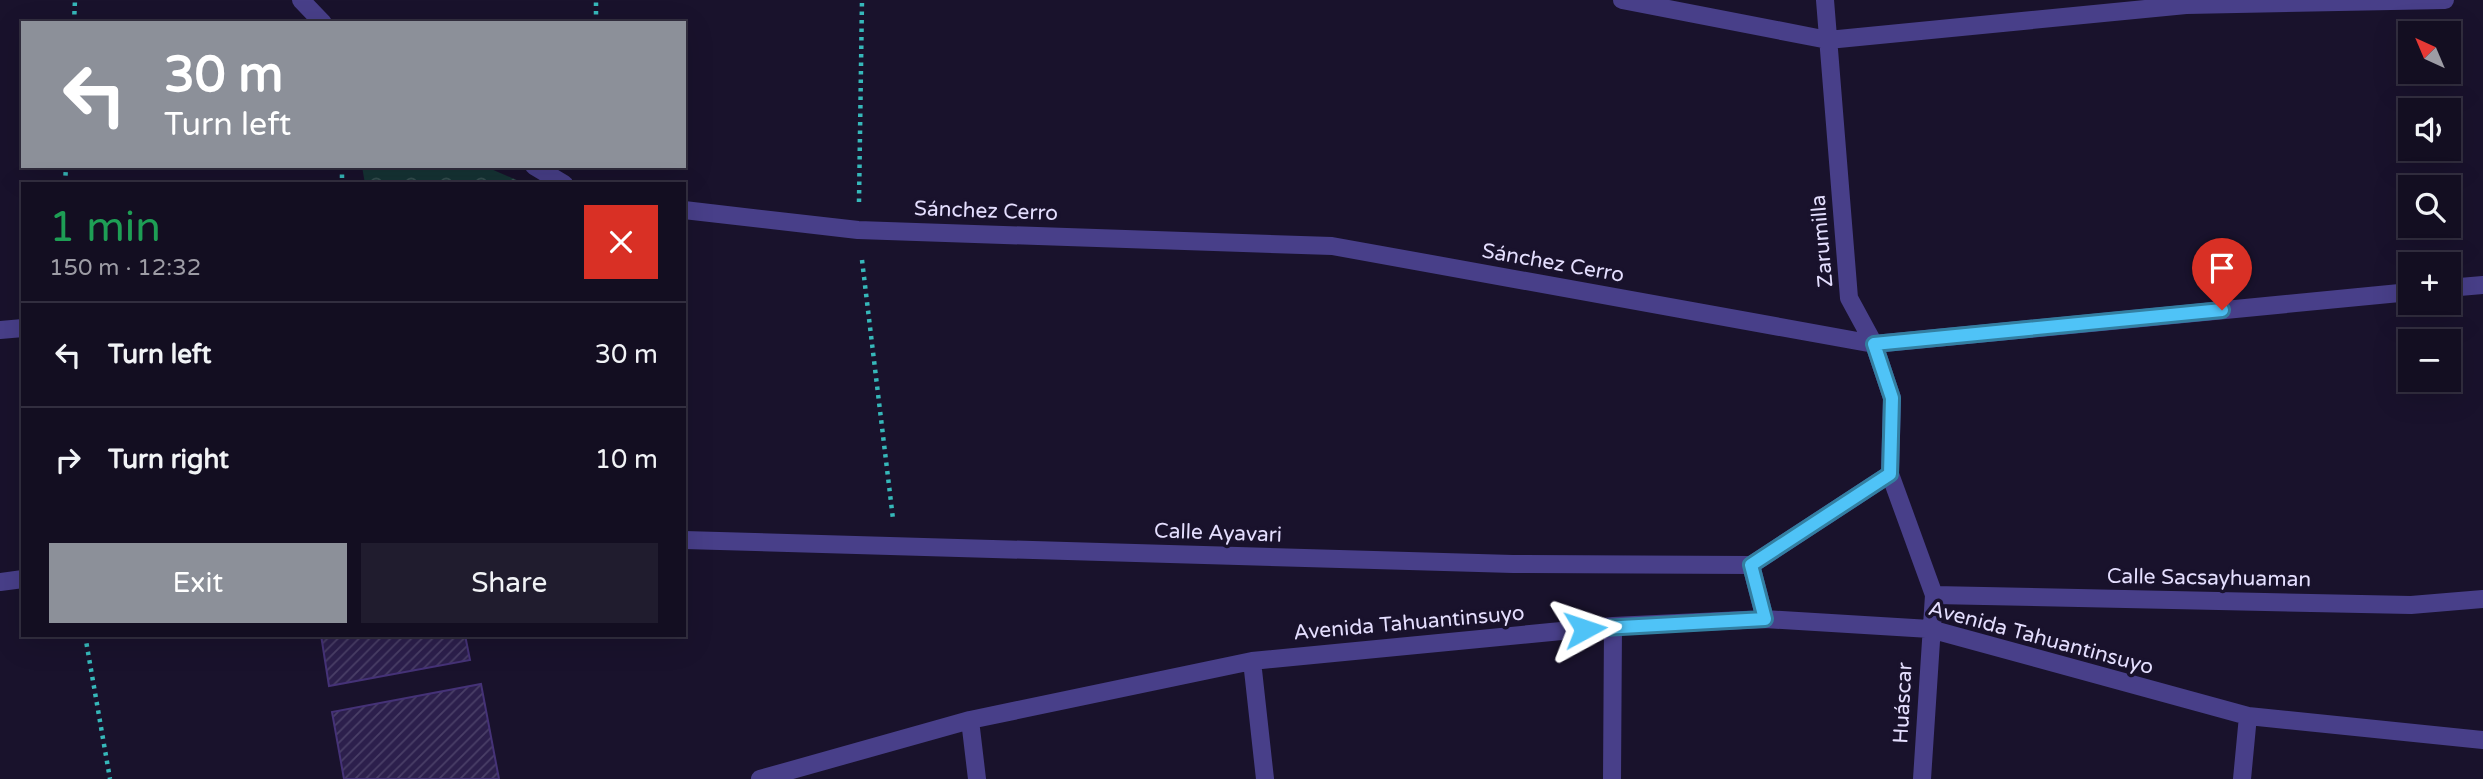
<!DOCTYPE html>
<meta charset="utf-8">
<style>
:root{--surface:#130e21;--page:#201c2e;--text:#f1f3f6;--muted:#9d9ca5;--line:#322e3f;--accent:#8c9099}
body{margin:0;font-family:"Varela Round",sans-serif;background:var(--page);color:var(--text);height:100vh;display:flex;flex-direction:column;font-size:26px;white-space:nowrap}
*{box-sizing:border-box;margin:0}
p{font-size:23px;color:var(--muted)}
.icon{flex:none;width:38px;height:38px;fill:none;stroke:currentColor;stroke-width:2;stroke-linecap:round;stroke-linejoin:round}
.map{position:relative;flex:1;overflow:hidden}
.details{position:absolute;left:21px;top:182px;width:665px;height:455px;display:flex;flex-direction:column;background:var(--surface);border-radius:0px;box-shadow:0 7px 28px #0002,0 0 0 2px var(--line)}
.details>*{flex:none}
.hud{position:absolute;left:21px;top:21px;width:665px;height:147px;border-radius:0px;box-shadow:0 7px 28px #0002,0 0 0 2px var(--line);background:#8c9099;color:#fff;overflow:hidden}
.needle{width:46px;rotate:316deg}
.tools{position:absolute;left:2398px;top:21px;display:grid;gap:14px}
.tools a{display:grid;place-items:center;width:63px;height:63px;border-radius:0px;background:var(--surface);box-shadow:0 7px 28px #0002,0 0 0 2px var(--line);font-size:35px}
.pin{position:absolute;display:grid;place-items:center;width:60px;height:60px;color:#fff;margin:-72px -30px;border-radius:50% 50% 50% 0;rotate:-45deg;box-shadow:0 0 7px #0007}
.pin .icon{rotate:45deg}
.me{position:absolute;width:77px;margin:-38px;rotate:85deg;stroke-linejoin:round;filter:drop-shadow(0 0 5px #0008)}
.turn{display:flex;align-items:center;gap:24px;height:147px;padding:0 28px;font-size:32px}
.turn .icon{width:91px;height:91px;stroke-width:2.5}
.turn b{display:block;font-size:49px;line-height:60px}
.round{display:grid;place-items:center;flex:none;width:74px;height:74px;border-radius:0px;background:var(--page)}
.summary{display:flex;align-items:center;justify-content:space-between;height:119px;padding:0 28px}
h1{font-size:42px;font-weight:600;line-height:52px;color:#1e9e55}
.button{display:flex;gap:14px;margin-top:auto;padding:14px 28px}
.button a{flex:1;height:80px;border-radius:0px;background:var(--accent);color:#fff;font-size:28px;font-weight:600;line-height:80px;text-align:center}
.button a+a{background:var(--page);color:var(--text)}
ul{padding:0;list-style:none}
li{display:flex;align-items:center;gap:21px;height:105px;padding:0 28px;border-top:2px solid var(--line)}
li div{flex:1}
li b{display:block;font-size:26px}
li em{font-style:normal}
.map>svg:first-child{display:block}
</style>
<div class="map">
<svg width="2483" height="779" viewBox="0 0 2483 779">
<defs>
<pattern id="park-crowns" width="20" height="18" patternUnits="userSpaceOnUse" patternTransform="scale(1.75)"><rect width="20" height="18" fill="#163435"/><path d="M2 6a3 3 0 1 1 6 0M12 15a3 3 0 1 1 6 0" fill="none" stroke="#385153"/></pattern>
<pattern id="building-hatch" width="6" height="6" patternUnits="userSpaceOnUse" patternTransform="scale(1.75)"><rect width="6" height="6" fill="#2c1f4c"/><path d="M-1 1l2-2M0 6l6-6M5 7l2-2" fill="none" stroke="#4a3f67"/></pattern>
</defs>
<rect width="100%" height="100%" fill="#19122c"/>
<path fill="url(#park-crowns)" d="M 362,166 L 484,166 L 526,184 L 365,184 Z"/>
<path fill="url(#building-hatch)" stroke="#453277" stroke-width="2" d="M 321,635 L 465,635 L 470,660 L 329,686 Z
M 481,684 L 499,779 L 344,779 L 332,712 Z"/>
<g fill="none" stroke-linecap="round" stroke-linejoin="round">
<path stroke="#36b8ba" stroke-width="4.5" stroke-dasharray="3.5 5" stroke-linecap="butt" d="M 74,23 L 75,0
M 596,23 L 596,0
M 342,166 L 342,184
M 65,184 L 66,166
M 859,202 L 862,0
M 862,260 L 893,519
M 85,635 L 110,779"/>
<path stroke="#483f89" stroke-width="18" d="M 301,0 L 323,23
M 1622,0 L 1828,40 L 2186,5 L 2445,0
M 1825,0 L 1849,298 L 1874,344 L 1892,398 L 1890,474 L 1934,595 L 1922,779
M 534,166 L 564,184
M 684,210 L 858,230 L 1332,246 L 1874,344 L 2410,292
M 2448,288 L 2483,285
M 0,330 L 23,328
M 684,540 L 1513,564 L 1751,565
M 1751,565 L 1890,474
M 1751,565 L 1765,619
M 0,582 L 23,579
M 1934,595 L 2411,605 L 2483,599
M 1252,661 L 1265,779
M 970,720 L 977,779
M 760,779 L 970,720 L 1252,661 L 1613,626 L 1765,619 L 1930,629 L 2248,716 L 2483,740
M 1612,779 L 1613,626
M 2242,779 L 2248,716"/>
</g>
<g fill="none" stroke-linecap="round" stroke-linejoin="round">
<defs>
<path id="route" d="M 1585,629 L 1765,619 L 1751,565 L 1890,474 L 1892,398 L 1874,344 L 2222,310"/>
</defs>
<use href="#route" stroke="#337fa1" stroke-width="18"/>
<use href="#route" stroke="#4fc3f7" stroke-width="12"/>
</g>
<g text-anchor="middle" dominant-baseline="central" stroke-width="7" stroke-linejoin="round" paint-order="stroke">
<g font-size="21" fill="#e4defe" stroke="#19122c">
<text transform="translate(986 211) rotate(2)">Sánchez Cerro</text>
<text transform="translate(1822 241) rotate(-95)">Zarumilla</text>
<text transform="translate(1553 263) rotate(10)">Sánchez Cerro</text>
<text transform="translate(1218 533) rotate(2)">Calle Ayavari</text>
<text transform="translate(2209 578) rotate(1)">Calle Sacsayhuaman</text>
<text transform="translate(1409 623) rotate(-5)">Avenida Tahuantinsuyo</text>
<text transform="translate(2041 638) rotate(15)">Avenida Tahuantinsuyo</text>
<text transform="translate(1903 703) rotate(-87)">Huáscar</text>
</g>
</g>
</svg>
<div class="tools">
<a><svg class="needle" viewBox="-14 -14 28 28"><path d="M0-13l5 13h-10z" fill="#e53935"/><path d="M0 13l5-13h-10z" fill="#9d9ca5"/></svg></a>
<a><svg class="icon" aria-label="sound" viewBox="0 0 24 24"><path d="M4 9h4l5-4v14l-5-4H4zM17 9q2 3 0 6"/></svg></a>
<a><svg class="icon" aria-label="search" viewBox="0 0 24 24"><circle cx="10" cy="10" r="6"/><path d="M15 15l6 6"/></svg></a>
<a>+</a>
<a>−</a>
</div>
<div class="pin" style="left:2222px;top:310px;background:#d93025"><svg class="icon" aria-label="arrive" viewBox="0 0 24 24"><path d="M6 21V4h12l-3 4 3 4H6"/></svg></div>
<svg class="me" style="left:1585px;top:629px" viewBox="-20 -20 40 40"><path d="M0-17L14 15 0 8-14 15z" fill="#4fc3f7" stroke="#fff" stroke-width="4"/></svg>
<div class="hud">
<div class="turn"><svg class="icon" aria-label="left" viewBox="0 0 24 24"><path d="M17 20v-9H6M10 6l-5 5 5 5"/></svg><div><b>30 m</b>Turn left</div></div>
</div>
<section class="details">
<div class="summary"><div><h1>1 min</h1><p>150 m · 12:32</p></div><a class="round" style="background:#d93025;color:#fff"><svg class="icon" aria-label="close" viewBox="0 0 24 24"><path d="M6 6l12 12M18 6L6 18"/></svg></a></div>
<ul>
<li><svg class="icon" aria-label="left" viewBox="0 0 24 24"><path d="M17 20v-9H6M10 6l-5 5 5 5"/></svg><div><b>Turn left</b></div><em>30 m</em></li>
<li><svg class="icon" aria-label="right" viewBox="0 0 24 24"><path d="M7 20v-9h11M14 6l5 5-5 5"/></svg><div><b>Turn right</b></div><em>10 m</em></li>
</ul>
<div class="button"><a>Exit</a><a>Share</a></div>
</section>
</div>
